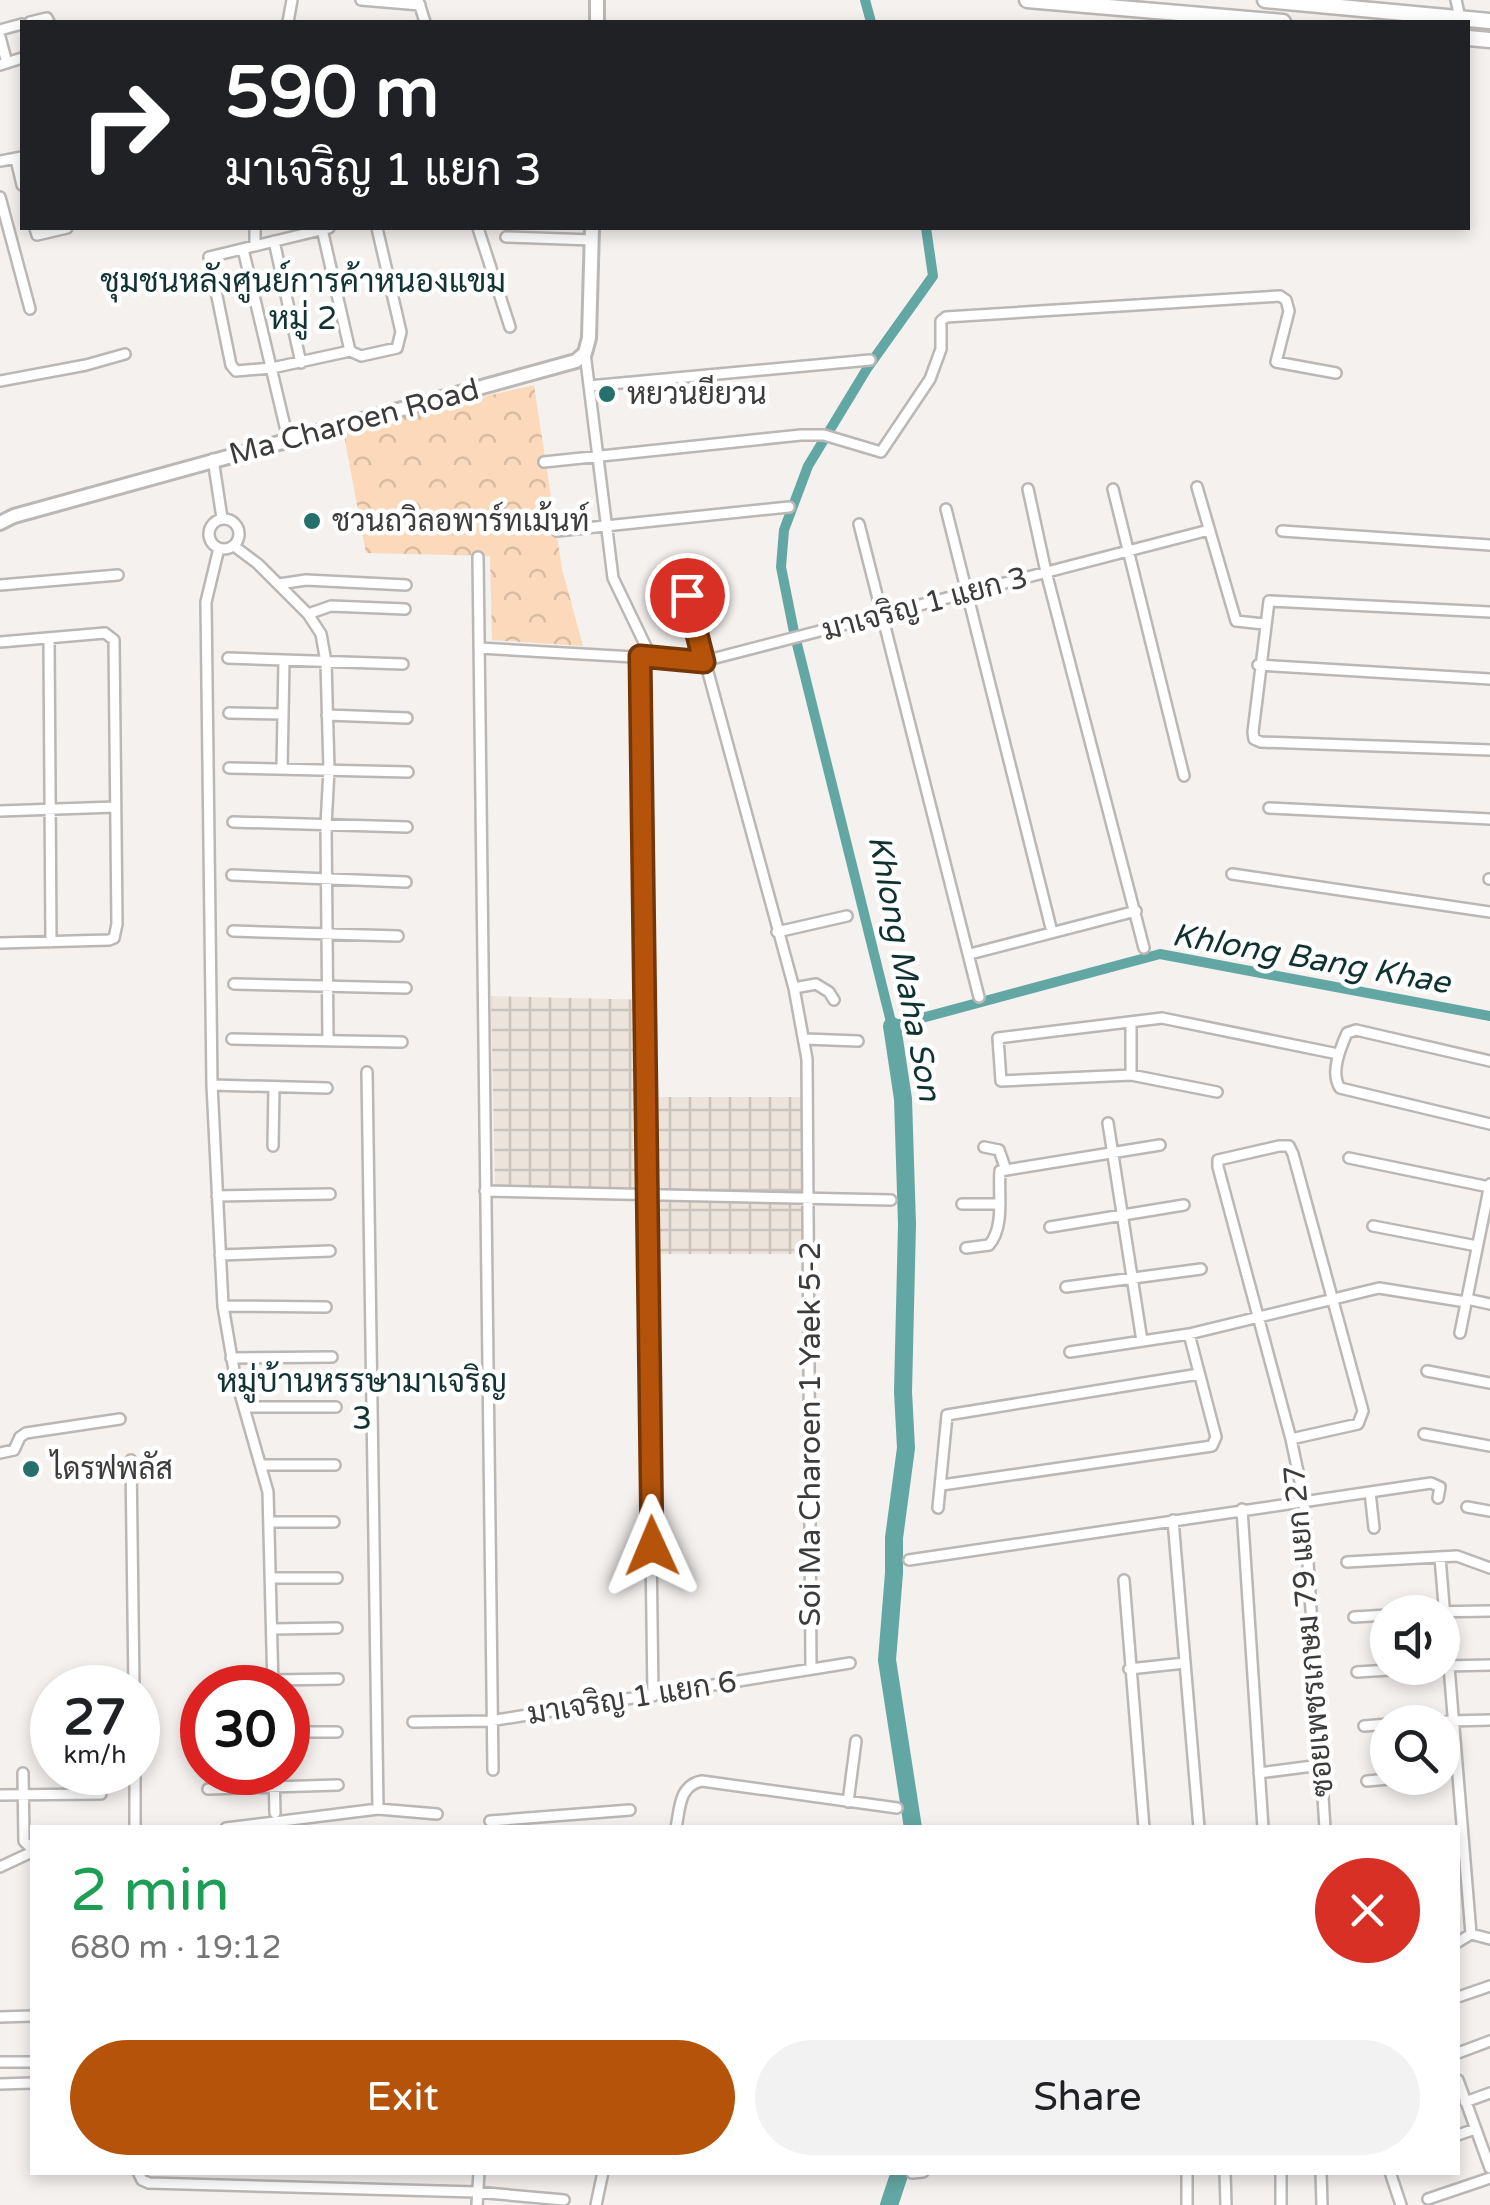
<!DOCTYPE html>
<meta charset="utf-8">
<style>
:root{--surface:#fff;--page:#f2f2f2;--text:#202124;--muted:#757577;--accent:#b45309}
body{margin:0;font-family:"Varela Round",Sarabun,sans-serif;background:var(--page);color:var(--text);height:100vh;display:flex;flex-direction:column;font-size:38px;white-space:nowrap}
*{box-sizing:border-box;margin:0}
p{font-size:32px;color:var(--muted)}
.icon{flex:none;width:55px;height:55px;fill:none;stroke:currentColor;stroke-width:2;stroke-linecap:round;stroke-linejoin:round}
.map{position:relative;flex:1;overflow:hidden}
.details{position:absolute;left:30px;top:1825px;width:1430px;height:350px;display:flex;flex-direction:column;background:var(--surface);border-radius:0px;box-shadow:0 5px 15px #0003}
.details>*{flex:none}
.guide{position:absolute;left:20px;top:20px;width:1450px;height:210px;border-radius:0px;box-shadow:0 5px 15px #0003;background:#202124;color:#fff;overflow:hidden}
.tools{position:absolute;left:1370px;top:1595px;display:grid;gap:20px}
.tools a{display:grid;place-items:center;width:90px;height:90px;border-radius:50%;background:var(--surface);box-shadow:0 5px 15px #0003;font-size:50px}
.speed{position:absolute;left:30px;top:1665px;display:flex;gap:20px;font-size:50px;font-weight:700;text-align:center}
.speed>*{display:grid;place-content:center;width:130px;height:130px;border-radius:50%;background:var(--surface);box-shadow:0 5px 15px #0003;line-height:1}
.speed small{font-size:25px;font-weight:400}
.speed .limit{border:15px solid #d22;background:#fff;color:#111}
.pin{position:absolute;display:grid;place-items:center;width:85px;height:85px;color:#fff;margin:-42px;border:5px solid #fff;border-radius:50%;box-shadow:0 2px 10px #0007}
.me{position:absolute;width:110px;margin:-55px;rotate:359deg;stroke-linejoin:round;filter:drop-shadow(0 0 8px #0008)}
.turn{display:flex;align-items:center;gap:35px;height:210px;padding:0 40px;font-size:45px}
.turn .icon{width:130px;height:130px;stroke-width:2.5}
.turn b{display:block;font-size:70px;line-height:85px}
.round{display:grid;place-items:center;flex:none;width:105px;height:105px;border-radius:52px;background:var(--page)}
.overview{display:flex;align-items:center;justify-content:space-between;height:170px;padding:0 40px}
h1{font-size:60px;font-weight:600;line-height:75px;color:#1e9e55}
.cta{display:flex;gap:20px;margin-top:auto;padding:20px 40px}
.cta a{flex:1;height:115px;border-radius:60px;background:var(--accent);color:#fff;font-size:40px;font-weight:600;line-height:115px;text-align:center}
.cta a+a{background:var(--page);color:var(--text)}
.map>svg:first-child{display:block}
</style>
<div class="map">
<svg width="1490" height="2205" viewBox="0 0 1490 2205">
<defs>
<pattern id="industrial-grid" width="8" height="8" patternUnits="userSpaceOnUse" patternTransform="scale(2.5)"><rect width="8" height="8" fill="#ece3db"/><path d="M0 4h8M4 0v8" fill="none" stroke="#cbc4bd"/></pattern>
<pattern id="forest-crowns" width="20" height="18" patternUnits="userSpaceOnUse" patternTransform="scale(2.5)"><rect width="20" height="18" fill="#fbd9ba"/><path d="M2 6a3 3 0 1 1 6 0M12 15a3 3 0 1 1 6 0" fill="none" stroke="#d8bba1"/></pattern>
</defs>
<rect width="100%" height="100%" fill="#f4f1ef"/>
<path fill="url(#industrial-grid)" d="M 491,996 L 654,1000 L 654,1097 L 809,1097 L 808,1254 L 659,1254 L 656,1193 L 495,1189 Z"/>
<path fill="url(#forest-crowns)" d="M 534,385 L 562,569 L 583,646 L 492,640 L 490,556 L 366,553 L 344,435 L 430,409 Z"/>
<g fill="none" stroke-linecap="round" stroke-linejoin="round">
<path stroke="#63a7a4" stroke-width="10" d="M 865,0 L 871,22
M 926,228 L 933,276 L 868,367 L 808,466 L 784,530 L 781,567 L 794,632 L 892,1026 L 1160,954 L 1490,1016"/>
<path stroke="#63a7a4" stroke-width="18" d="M 892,1026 L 903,1099 L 907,1224 L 903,1392 L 906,1448 L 894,1538 L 894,1573 L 887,1660 L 913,1828
M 889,2205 L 900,2172"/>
<defs>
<path id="street" d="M 361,0 L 420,5
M 1456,0 L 1460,18
M 419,3 L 425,22
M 30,22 L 47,18 L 49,22
M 288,22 L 292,0
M 0,30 L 22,24
M 0,37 L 7,63
M 0,65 L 22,58
M 16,159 L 22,185
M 0,161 L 22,157
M 0,197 L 30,309
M 35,228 L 37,235 L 67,228
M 255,228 L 255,246
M 329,228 L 209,257 L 231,365 L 236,371 L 272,368 L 350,351 L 361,356 L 397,348 L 401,332 L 377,228
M 478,228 L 510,327
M 322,229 L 350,351
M 506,237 L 592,240
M 274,241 L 301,363
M 243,249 L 288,439
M 585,353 L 613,578 L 651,657
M 0,381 L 86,365 L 125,354
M 589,386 L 870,360
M 213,459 L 222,518
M 544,462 L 801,435 L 824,435 L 881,452 L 930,379 L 941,349 L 941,321 L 946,317 L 1280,296 L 1286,300 L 1289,311 L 1276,362 L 1336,373
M 1197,487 L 1236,621 L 1264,624
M 1028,489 L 1046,572 L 1144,948
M 1113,489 L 1184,776
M 946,509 L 1052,932
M209 534a15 15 0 1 1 30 0a15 15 0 1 1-30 0Z
M 859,524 L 979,997
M 557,531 L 789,507
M 1282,531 L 1490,545
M 234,546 L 258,564 L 308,614 L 321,634 L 326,662 L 329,770 L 326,825 L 328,1040
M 219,548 L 206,602 L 212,1085 L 223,1306 L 235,1376 L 268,1492 L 273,1688
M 478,557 L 493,1770
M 279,584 L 306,580 L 406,585
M 0,585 L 118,575
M 687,595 L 794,988 L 807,1059 L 811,1669
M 1490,612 L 1269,601 L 1253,732 L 1254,739 L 1261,742 L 1490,750
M 308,614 L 331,606 L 405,609
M 49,639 L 51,942
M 0,642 L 105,633 L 114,640 L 117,924 L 114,938 L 109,940 L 0,943
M 479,648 L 704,661 L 1209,530
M 639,656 L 653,1696
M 228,658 L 403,664
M 1258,665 L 1490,679
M 229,713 L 283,714
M 327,715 L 407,718
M 229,768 L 408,772
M 282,769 L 284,661
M 1269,808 L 1490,819
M 0,811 L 115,807
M 233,822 L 407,827
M 1232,874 L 1490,912
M 232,875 L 406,882
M 1489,879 L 1490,879
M 233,931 L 398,936
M 777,932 L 847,916
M 970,954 L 1136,911
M 234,984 L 406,988
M 794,988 L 816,984 L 829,992 L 834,1000
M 232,1039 L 402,1042
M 805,1039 L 858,1041
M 1490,1061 L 1356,1030 L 1347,1033 C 1340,1049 1330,1073 1340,1088 L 1490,1124
M 367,1072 L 378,1809
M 1131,1075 L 1131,1022
M 212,1085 L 327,1088
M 1217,1092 L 1131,1075 L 1001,1081 L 998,1038 L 1162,1018 L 1338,1054
M 1108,1123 L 1142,1341
M 273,1146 L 274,1087
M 984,1147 L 999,1150 L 1006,1170
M 1349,1158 L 1489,1187
M 485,1191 L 891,1200
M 217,1196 L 330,1194
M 962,1204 L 1000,1204
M 1373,1226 L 1477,1246
M 1050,1227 L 1184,1205
M 966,1248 L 989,1245 C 1005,1227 998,1194 1000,1171 L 1160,1145
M 220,1255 L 330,1251
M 1066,1287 L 1201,1269
M 1467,1299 L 1490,1304
M 223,1306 L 326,1307
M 1460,1333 L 1490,1184
M 1070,1352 L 1189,1334 L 1379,1288 L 1466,1302
M 231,1358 L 332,1357
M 1427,1371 L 1490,1383
M 245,1407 L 336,1407
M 1424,1434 L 1490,1446
M 1291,1439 L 1358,1424 L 1363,1411 L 1293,1154 L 1289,1146 L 1279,1146 L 1218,1160 L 1218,1167 L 1291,1439 L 1304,1500 L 1325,1828
M 0,1453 L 14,1450 L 20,1437 L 26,1433 L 120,1419
M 131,1460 L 134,1688
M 262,1465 L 335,1465
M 942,1485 L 1212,1446 L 1216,1437 L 1189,1334
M 1370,1492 L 1374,1528
M 1467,1507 L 1490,1511
M 938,1508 L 947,1415 L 1199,1374
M 1242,1509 L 1263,1828
M 1173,1520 L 1199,1828
M 269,1522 L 334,1522
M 1440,1557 L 1471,1934
M 909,1560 L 1431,1483 L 1440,1487 L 1438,1498
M 1347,1562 L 1457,1556 L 1490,1568
M 271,1578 L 337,1578
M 1124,1580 L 1144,1828
M 1426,1612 L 1490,1611
M 1354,1617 L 1388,1615
M 272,1629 L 337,1628
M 1445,1666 L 1490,1665
M 1129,1669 L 1185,1663
M 1357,1672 L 1423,1668
M 273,1680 L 338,1679
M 413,1722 L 490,1721 L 850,1663
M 1411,1722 L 1490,1720
M 1364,1726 L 1388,1724
M 288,1732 L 337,1732
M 135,1772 L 135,1828
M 274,1772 L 275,1813
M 23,1773 L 24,1841 L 32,1849
M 1259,1773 L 1321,1765
M 1367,1781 L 1400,1778
M 208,1789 L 338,1785
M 0,1795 L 101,1794
M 848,1802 L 856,1741
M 490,1821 L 630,1810
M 226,1828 L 378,1809 L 437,1814
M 676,1828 C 680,1808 679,1785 702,1781 L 897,1808
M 0,1867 L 32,1852
M 1458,1942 L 1471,1934 L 1490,1939
M 1458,1997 L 1490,1986
M 0,2017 L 32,2016
M 1458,2053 L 1490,2041
M 0,2062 L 32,2062
M 1458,2080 L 1490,2168
M 0,2084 L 32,2083
M 1465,2102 L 1490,2093
M 1458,2135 L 1475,2129
M 138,2172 L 142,2180 L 149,2183 L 476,2192 L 564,2200
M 1187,2172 L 1187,2205
M 1225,2172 L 1226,2205
M 1281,2172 L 1281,2205
M 1321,2172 L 1322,2205
M 1390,2172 L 1401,2205
M 912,2173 L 923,2172
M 1428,2199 L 1490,2178
M 477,2205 L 479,2172
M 596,2205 L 603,2172"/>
<path id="secondary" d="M 597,22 L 597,0
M 0,523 L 14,516 L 576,361 L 585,353 L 589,338 L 592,228"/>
<path id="primary" d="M 1027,0 L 1283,22
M 1265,0 L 1490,21
M 1468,38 L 1490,40"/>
</defs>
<use href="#street" stroke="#bab7b5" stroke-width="14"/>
<use href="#secondary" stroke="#bab7b5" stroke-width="18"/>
<use href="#primary" stroke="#bab7b5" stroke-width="19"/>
<use href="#street" stroke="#fff" stroke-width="9"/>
<use href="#secondary" stroke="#fff" stroke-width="12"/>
<use href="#primary" stroke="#fff" stroke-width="14"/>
</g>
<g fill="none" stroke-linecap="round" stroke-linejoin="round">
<defs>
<path id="route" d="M 652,1546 L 640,656 L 704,662 L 687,595"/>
</defs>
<use href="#route" stroke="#753606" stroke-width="25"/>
<use href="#route" stroke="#b45309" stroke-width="18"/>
</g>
<g fill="#25706d" stroke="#fff" stroke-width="4">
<circle cx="607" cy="394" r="10"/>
<circle cx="312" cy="521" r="10"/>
<circle cx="31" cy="1469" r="10"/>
</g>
<g text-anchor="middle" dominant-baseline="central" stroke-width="9" stroke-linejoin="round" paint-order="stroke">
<g font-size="30" fill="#3d3c3b" stroke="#fff" text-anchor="start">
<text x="627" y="394">หยวนยียวน</text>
<text x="332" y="521">ชวนถวิลอพาร์ทเม้นท์</text>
<text x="51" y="1469">ไดรฟพลัส</text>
</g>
<g font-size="30" fill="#3d3c3b" stroke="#fff">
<text transform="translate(354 422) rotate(-15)">Ma Charoen Road</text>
<text transform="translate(925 604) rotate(-15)">มาเจริญ 1 แยก 3</text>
<text transform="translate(810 1434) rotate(-90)">Soi Ma Charoen 1 Yaek 5-2</text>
<text transform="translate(1309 1631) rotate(-95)">ซอยเพชรเกษม 79 แยก 27</text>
<text transform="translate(632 1698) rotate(-9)">มาเจริญ 1 แยก 6</text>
</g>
<g font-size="32" fill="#113433" stroke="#fff">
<text x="303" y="282">ชุมชนหลังศูนย์การค้าหนองแขม<tspan x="303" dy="37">หมู่ 2</tspan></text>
<text x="362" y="1382">หมู่บ้านหรรษามาเจริญ<tspan x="362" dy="37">3</tspan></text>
</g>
<g font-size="32" font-style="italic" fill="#0f3231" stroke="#fff">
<text transform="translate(1311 959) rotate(10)">Khlong Bang Khae</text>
<text transform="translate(904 968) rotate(79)">Khlong Maha Son</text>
</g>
</g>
</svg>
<div class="tools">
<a><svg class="icon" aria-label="sound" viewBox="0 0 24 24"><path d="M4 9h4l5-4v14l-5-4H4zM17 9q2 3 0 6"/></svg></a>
<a><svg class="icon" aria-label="search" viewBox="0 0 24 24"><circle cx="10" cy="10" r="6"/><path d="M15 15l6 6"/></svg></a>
</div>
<div class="speed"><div>27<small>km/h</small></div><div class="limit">30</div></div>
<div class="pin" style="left:687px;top:595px;background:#d93025"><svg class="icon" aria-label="arrive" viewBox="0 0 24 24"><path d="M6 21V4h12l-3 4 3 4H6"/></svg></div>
<svg class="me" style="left:652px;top:1546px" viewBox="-20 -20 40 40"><path d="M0-17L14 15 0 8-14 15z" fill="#b45309" stroke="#fff" stroke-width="4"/></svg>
<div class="guide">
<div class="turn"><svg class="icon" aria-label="right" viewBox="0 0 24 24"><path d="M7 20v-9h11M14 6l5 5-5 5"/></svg><div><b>590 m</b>มาเจริญ 1 แยก 3</div></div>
</div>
<section class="details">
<div class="overview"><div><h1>2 min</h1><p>680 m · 19:12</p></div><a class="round" style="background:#d93025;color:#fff"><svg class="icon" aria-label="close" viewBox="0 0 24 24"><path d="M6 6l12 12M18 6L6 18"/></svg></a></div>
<div class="cta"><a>Exit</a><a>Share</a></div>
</section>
</div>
